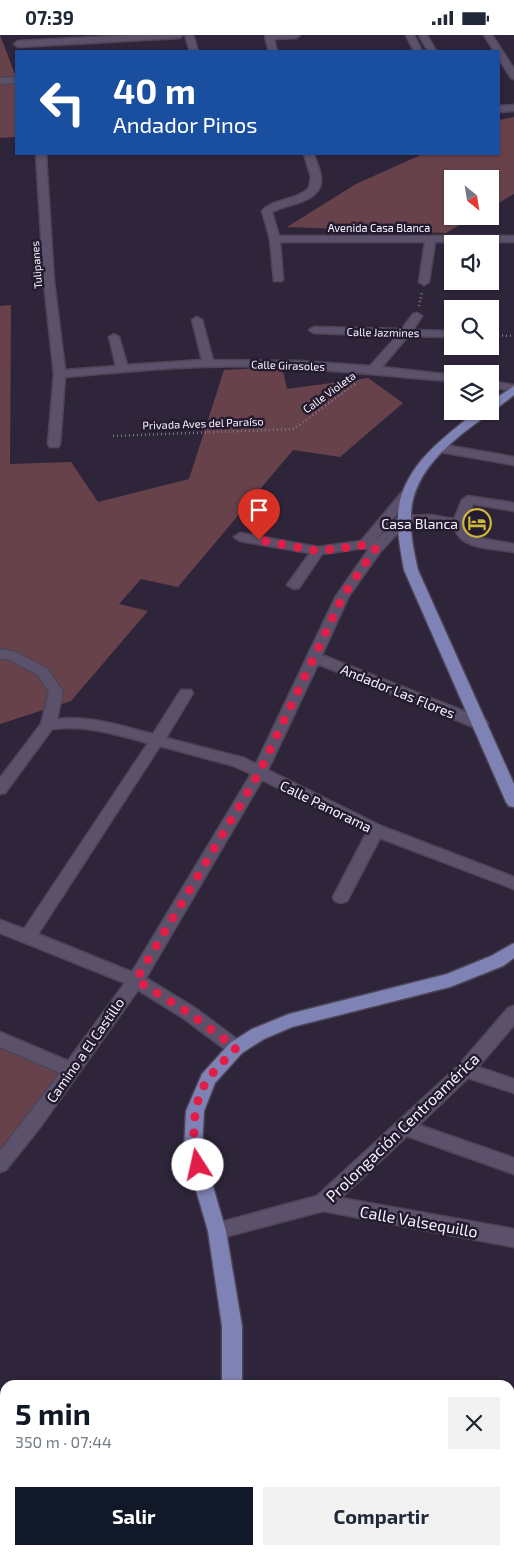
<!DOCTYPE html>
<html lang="es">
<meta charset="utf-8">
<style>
:root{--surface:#fff;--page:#f2f2f3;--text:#1f2937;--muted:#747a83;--accent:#111827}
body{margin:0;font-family:"Exo 2",sans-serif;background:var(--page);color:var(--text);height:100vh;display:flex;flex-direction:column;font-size:19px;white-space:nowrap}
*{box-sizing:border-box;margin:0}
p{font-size:16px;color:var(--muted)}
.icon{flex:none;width:28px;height:28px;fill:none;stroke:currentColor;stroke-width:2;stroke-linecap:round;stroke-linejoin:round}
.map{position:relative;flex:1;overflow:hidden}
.sheet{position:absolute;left:0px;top:1345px;width:515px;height:175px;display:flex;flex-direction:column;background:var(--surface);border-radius:15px 15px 0 0;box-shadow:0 1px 4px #0004}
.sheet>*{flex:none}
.hud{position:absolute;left:15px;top:15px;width:485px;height:105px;border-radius:0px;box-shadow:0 1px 4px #0004;background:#1a4fa0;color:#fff;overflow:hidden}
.needle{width:32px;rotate:150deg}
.fabs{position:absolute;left:444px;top:135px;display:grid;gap:10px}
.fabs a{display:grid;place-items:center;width:55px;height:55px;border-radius:0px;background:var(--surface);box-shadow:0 1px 4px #0004;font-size:25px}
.pin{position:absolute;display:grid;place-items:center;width:42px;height:42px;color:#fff;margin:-51px -21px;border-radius:50% 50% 50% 0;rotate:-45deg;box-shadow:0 0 5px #0007}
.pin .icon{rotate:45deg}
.me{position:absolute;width:55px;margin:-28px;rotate:350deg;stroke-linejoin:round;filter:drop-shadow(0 0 4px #0008)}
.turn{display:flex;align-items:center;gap:18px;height:105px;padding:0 15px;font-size:22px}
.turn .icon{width:65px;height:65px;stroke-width:2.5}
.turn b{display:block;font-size:35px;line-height:42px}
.round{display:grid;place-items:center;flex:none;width:52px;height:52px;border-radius:0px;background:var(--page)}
.headline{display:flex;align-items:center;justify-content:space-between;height:85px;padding:0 15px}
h1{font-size:30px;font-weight:700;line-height:38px;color:var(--accent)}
.cta{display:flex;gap:10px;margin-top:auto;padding:10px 15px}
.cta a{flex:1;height:58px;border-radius:0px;background:var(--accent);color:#fff;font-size:20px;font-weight:700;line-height:58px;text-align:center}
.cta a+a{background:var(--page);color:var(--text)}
.status{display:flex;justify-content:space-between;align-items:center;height:35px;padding:0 25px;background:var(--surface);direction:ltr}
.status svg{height:14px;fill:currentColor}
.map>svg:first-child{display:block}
</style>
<div class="status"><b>07:39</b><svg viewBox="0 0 49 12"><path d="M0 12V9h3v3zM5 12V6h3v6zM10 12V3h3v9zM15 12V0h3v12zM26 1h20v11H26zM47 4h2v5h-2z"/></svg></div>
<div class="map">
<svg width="514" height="1520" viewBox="0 0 514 1520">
<rect width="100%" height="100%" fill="#2f253b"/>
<path fill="#68424a" d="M 0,0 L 16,42 L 16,102 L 0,103 Z
M 514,82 L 514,159 L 490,173 L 490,144 L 452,144 L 452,181 L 475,181 L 446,198 L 287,192 L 356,149 L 423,119 L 499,119 L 499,85 Z
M 11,270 L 10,429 L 71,427 L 98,467 L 189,444 L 224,335 L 282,332 L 287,354 L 368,343 L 403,368 L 340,422 L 293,415 L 178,552 L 141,544 L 119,569 L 148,576 L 71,666 L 0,689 L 0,271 Z
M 0,1012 L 76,1044 L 0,1121 Z"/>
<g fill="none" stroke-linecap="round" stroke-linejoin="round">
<defs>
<path id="minor" d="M 134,0 L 183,0 L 179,3 L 18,12 L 14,9 L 18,6 Z
M 185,0 L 193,0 L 198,16 L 190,16 Z
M 266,0 L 300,0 L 296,3 L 274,4 L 277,16 L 269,16 L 265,2 Z
M 406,0 L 414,0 L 422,16 L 414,16 Z
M 419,0 L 427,0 L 436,16 L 428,16 Z
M 484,0 L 492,0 L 514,34 L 514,44 L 511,43 L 499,24 L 499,16 L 494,16 Z
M 16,42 L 16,48 L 0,49 L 0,43 Z
M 514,70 L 514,76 L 499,77 L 499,71 Z
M 36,119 L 46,119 L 54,247 L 65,335 L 116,331 L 109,302 L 114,299 L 119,302 L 127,330 L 202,325 L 192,285 L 197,282 L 202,285 L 213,325 L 300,326 L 370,331 L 397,301 L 314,298 L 309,295 L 314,292 L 402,294 L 413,279 L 417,278 L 422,281 L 413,295 L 452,296 L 452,302 L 408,301 L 382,332 L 452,340 L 452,346 C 392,342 331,334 270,332 C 202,329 134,336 65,342 L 60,409 L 58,412 L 50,412 L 48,409 L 54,339 L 44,247 Z
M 304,119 L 314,119 C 316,127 320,134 321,142 C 324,168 287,168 272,177 L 279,201 L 514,201 L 514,207 L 435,207 L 429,247 L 424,250 L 419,247 L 425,207 L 280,207 L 283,244 L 282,246 L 274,246 L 270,204 L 262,176 C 274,163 296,166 309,153 L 311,142 Z
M 490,346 L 514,350 L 514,356 L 490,352 Z
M 439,409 L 514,422 L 514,430 L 435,416 L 433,413 Z
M 406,456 L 412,460 L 373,508 L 400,481 L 430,480 L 454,484 L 462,465 L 468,461 L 514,468 L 514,476 L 473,469 C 468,481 462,492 472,502 L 514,509 L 514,517 C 493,513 460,515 454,492 L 430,488 L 407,488 L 381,516 L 349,561 L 322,620 L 486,685 L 488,689 L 486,693 L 476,693 L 318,629 L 268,735 L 381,791 L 514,842 L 514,854 L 380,803 L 347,866 L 341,868 L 335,866 L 333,862 L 367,797 L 262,745 L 146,943 L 195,973 L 242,1008 L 245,1013 L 242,1018 L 236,1020 L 230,1018 L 183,983 L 138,955 L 41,1091 L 6,1135 L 0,1137 L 0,1116 L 60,1038 L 0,1012 L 0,997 L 68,1026 L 125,948 L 0,898 L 0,885 L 24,894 L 148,708 C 114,699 88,690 52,694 L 5,758 L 0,759 L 0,743 L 41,689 L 49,657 L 38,640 L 8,624 L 0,624 L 0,614 L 16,617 L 48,634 L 63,657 L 57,684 C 90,680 121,691 153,699 L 181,655 L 191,655 L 193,658 L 166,703 L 244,723 L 256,729 L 336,561 L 368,515 L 364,513 L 322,519 L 299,553 L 294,554 L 287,550 L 310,518 L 240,506 L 234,502 L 240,498 L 318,512 L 361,506 L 402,457 ZM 160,711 L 234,731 L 251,739 L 132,937 L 38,899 Z
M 514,971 L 514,990 L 478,1032 L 514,1044 L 514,1058 L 468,1043 L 419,1090 L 514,1123 L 514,1139 L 407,1101 L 341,1163 L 514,1194 L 514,1212 L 323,1176 L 217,1204 L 210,1202 L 208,1196 L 210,1190 L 317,1161 L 459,1030 L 508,973 Z
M 386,1515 L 425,1515 L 427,1520 L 388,1520 Z"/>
<path id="major" d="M 514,351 L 514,360 C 475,391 412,424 411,481 C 410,500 414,517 418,535 L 514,749 L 514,772 L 509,771 L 506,767 L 404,535 C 401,517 397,499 398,481 C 400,433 443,403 477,376 L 490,376 L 490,367 Z
M 514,908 L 514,923 L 503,931 L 450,952 L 292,992 L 264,1004 L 242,1018 L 215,1048 L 204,1076 L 202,1114 L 226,1196 L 242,1291 L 242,1350 L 222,1350 L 222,1291 L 208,1196 L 184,1114 L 186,1076 L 202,1039 L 230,1008 L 252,994 L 289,979 L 447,939 L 491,921 Z
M 196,1515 L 218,1515 L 217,1520 L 195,1520 Z"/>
</defs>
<use href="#minor" stroke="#4d4456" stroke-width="3"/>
<use href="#major" stroke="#4d4456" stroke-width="3"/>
<path stroke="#7f7789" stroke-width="2.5" stroke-dasharray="1 3" stroke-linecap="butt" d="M 419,271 L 422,257
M 490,300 L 514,301
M 113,401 L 294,394 L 356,348"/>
<use href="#minor" fill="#5c516a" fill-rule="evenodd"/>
<use href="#major" fill="#7e82b4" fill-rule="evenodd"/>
</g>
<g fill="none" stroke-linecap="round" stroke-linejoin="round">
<path stroke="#e11d48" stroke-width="9" stroke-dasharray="0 16.2" d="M 198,1130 C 191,1104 192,1065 209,1043 C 217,1032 227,1023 236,1013 L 189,978 L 136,945 L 259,738 L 343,561 L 376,513 L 365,510 L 318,516 L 259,505"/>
</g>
<defs>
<symbol id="hotel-ring" viewBox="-11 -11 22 22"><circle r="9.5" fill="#251b30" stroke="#cfb837" stroke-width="1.5"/><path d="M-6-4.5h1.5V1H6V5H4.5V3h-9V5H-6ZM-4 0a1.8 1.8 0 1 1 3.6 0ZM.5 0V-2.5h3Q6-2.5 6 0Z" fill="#cfb837"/></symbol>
</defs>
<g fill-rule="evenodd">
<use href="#hotel-ring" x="461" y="472" width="32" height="32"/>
</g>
<g text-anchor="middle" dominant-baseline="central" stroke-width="5" stroke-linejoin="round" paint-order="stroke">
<g font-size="11" fill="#f7f2fe" stroke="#251b30">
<text x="379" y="192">Avenida Casa Blanca</text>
<text transform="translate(36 230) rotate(-94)">Tulipanes</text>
<text transform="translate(383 297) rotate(1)">Calle Jazmines</text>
<text transform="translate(288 330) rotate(2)">Calle Girasoles</text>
<text transform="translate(329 357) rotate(-36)">Calle Violeta</text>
<text transform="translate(203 388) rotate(-2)">Privada Aves del Paraíso</text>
</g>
<g font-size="14" fill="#f7f2fe" stroke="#251b30" text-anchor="end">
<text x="458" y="488">Casa Blanca</text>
</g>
<g font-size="14" fill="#f7f2fe" stroke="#251b30">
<text transform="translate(398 656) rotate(22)">Andador Las Flores</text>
<text transform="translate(326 771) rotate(26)">Calle Panorama</text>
<text transform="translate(85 1015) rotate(-55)">Camino a El Castillo</text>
</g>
<g font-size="16" fill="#f7f2fe" stroke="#251b30">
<text transform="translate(402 1092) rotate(-44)">Prolongación Centroamérica</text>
<text transform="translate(419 1186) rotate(10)">Calle Valsequillo</text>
</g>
</g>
</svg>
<div class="fabs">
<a><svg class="needle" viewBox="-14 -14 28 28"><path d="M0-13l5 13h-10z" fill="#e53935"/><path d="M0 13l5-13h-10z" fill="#747a83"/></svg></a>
<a><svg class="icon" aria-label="sound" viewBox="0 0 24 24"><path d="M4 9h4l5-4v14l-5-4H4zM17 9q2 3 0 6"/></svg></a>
<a><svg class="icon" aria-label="search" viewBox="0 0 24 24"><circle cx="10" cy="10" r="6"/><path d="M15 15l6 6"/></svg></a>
<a><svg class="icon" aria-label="layers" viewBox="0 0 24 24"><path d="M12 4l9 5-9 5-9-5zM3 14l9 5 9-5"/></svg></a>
</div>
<div class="pin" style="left:259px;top:505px;background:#d93025"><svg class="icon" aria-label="arrive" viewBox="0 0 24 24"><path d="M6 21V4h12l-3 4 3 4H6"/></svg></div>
<svg class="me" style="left:198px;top:1130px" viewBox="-20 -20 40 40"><circle r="19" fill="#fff"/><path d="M0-13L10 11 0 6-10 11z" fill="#e11d48"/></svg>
<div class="hud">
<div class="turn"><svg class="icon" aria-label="left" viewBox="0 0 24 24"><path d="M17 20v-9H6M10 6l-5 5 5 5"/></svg><div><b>40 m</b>Andador Pinos</div></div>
</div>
<section class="sheet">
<div class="headline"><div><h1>5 min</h1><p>350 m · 07:44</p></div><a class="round"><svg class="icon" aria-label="close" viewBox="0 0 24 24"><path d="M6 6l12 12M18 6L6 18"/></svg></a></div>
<div class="cta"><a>Salir</a><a>Compartir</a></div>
</section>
</div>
